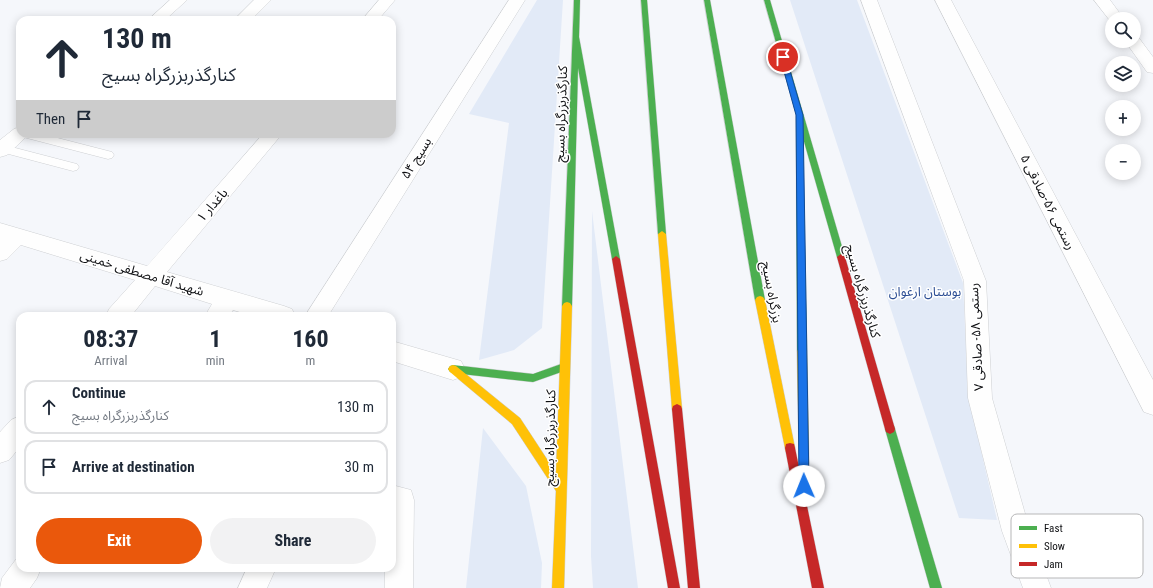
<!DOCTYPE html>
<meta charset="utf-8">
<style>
:root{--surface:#fff;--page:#f2f2f3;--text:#1f2937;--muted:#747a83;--line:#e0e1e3;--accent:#ea580c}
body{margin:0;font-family:"Roboto Condensed","Noto Sans Arabic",sans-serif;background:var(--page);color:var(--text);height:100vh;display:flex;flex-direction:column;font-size:15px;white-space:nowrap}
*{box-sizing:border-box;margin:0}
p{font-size:13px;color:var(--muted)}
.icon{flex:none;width:22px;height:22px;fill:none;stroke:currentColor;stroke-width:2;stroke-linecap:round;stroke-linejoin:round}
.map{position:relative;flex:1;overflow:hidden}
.drawer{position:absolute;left:16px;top:312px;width:380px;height:260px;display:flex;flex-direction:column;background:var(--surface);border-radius:12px;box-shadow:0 2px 10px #0003}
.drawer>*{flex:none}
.guide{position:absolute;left:16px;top:16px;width:380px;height:122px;border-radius:12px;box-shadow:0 2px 10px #0003;background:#fff;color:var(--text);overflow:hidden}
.tools{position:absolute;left:1105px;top:12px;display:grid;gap:8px}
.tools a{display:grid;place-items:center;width:36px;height:36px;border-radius:50%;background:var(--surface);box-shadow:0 2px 10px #0003;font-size:20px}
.pin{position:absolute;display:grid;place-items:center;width:34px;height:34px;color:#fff;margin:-17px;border:2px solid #fff;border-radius:50%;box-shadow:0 1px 4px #0007}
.me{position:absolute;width:44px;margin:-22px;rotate:359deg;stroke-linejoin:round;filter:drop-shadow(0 0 3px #0008)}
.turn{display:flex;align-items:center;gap:14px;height:84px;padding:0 20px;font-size:18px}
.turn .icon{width:52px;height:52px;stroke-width:2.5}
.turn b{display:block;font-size:28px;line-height:34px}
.then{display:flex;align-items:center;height:38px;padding:0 20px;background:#0003;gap:8px;font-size:15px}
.eta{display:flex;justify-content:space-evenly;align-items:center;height:68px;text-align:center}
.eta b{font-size:24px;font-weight:700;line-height:28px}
.primary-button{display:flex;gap:8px;margin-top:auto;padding:8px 20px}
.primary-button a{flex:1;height:46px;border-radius:24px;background:var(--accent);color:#fff;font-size:16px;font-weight:700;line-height:46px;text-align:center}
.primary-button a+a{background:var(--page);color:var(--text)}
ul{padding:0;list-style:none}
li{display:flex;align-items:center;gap:12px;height:54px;margin:0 8px 6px;padding:0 12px;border:2px solid var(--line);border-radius:12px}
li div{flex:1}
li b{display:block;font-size:15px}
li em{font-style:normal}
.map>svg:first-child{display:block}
</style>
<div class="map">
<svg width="1153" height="588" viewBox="0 0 1153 588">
<rect width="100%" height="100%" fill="#f5f7fb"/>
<path fill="#e2eaf7" d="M 537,0 L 563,0 L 542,328 L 514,350 L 479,360 L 509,123 L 469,114 Z
M 790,0 L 857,0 L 963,283 L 968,394 L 997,520 L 959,518 Z
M 592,211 L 638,588 L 593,588 L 591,556 Z
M 483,428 L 526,486 L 542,563 L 541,588 L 466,588 Z"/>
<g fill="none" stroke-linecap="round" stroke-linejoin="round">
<defs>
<path id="lane" d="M 21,134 L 42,134 L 112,152 L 114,155 L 112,158 L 108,159 L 23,137 Z
M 0,144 L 73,163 L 77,164 L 79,167 L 77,170 L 73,171 L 1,152 Z"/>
<path id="street" d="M 170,0 L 187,0 L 165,20 L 148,20 Z
M 254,0 L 271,0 L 251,20 L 234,20 Z
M 379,0 L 395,0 L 378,20 L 362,20 Z
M 509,0 L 525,0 L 328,316 L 305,316 Z
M 861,0 L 877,0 L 986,281 L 992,398 L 1030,531 L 1051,588 L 1023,588 L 1002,531 L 968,398 L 964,281 Z
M 935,0 L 951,0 L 1153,380 L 1153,415 L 1144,412 Z
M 1094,0 L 1110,0 L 1124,19 L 1112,19 L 1112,23 L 1111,22 Z
M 1134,36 L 1139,38 L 1153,57 L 1153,73 L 1147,72 L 1125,41 L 1134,41 Z
M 20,127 L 20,134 L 28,134 L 26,137 L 7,155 L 0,157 L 0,140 L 14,129 Z
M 263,134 L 282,134 L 167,272 L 284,306 L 292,309 L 295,316 L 253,316 L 233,310 L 229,316 L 205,316 L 212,304 L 155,286 L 131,316 L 106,316 L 109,309 L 135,280 L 21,245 L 7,259 L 0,261 L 0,223 L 147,266 Z
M 392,341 L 461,361 L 465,369 L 461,377 L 453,380 L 392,361 Z
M 20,416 L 20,447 L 9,460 L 0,463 L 0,432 L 11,420 Z
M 392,485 L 411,490 L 414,500 L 413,588 L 385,588 L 385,568 L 392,568 Z
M 20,557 L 20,568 L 41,568 L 37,578 L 30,588 L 0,588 L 2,578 L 17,558 Z
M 247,568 L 276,568 L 267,588 L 238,588 Z"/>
<path id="fast" d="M 574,0 L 580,0 L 579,37 L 620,259 L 616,262 L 612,259 L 578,68 L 572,306 L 570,309 L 564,309 L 562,306 Z
M 641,0 L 647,0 L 666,234 L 662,237 L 658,234 Z
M 704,0 L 710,0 L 765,300 L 763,303 L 757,303 L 755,300 Z
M 764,0 L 770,0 L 845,257 L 841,260 L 837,257 L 803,138 L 807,351 L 805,354 L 802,355 L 799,354 L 797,351 L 796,114 Z
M 564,363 L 567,364 L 569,367 L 567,370 L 533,382 L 453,373 L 450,372 L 448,369 L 450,366 L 453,365 L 533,374 Z
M 890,424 L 894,426 L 895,429 L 942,588 L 930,588 L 885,429 L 886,426 Z"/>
<path id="slow" d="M 662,231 L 666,234 L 682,409 L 681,412 L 677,414 L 673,412 L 672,409 L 658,234 Z
M 760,296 L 763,297 L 765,300 L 795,448 L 794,452 L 790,453 L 786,452 L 785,448 L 755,300 L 757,297 Z
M 567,302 L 570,303 L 572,306 L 564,588 L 552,588 L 556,491 L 512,424 L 450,372 L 448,369 L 450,366 L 453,365 L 456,366 L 520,418 L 556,473 L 562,306 L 564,303 Z
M 802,347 L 805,348 L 807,351 L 809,463 L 808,467 L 804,468 L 800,467 L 799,463 L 797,351 L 799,348 Z"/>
<path id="jam" d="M 841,254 L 845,257 L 895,429 L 894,432 L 890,434 L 886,432 L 885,429 L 837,257 Z
M 616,256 L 620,259 L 680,588 L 668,588 L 612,259 Z
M 677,404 L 681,406 L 682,409 L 700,588 L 688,588 L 672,409 L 673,406 Z
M 790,443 L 794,444 L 795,448 L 824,588 L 812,588 L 785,448 L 786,444 Z"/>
</defs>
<use href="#lane" stroke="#ced0d3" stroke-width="1"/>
<use href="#street" stroke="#ced0d3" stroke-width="1"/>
<use href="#fast" stroke="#ced0d3" stroke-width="1"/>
<use href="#slow" stroke="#ced0d3" stroke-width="1"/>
<use href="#jam" stroke="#ced0d3" stroke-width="1"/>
<use href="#lane" fill="#fefefe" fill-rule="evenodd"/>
<use href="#street" fill="#fefefe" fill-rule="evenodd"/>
<use href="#fast" fill="#4caf50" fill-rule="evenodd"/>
<use href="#slow" fill="#ffc107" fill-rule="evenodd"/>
<use href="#jam" fill="#c62828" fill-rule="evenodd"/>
</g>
<path fill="#1a73e8" stroke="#114b97" d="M 783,55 L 786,57 L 803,115 L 809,486 L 808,489 L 804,491 L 800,489 L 799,486 L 796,115 L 780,57 Z"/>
<g text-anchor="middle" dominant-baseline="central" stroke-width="3" stroke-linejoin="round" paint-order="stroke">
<g font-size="13" fill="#0e0f12" stroke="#fff">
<text transform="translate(561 114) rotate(-88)">کنارگذربزرگراه بسیج</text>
<text transform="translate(416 158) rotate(-58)">بسیج ۵۴</text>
<text transform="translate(1048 202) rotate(63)">رستمی ۵۶-صادقی ۵</text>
<text transform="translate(212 205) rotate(-49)">باغدار ۱</text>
<text transform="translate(142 273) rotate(17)">شهید آقا مصطفی خمینی</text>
<text transform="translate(863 291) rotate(74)">کنارگذربزرگراه بسیج</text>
<text transform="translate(772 292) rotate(79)">بزرگراه بسیج</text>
<text transform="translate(976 337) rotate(-93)">رستمی ۵۸- صادقی ۷</text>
<text transform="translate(550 438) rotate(-89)">کنارگذربزرگراه بسیج</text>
</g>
<g font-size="13" fill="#2c4e94" stroke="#fff">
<text x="925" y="291">بوستان ارغوان</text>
</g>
</g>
<rect x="1011" y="514" width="132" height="64" rx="6" fill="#fff" stroke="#b7b7b8" stroke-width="1"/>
<rect x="1019" y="526" width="18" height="4" fill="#4caf50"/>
<rect x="1019" y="544" width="18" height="4" fill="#ffc107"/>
<rect x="1019" y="562" width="18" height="4" fill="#c62828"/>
<g font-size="11" fill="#0e0f12">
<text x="1044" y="532">Fast</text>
<text x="1044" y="550">Slow</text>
<text x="1044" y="568">Jam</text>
</g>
</svg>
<div class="tools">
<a><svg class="icon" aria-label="search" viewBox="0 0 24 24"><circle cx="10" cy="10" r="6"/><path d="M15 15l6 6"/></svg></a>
<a><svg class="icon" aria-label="layers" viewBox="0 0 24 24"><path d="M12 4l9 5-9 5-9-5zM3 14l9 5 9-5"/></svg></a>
<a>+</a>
<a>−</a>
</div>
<div class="pin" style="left:783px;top:57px;background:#d93025"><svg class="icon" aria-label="arrive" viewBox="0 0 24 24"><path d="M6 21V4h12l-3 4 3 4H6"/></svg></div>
<svg class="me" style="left:804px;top:486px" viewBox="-20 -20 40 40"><circle r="19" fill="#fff"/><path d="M0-13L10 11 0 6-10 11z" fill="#1a73e8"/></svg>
<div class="guide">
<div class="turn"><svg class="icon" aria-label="ahead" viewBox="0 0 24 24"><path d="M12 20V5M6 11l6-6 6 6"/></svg><div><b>130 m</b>کنارگذربزرگراه بسیج</div></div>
<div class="then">Then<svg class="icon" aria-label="arrive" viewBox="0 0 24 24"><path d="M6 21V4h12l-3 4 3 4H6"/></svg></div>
</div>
<section class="drawer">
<div class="eta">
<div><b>08:37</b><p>Arrival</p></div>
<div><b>1</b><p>min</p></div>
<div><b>160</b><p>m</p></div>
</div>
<ul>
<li><svg class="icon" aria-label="ahead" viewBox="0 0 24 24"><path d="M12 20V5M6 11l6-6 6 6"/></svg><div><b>Continue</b><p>کنارگذربزرگراه بسیج</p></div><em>130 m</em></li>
<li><svg class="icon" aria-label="arrive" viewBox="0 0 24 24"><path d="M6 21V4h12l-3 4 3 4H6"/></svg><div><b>Arrive at destination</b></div><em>30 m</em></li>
</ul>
<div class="primary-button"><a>Exit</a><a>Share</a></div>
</section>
</div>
